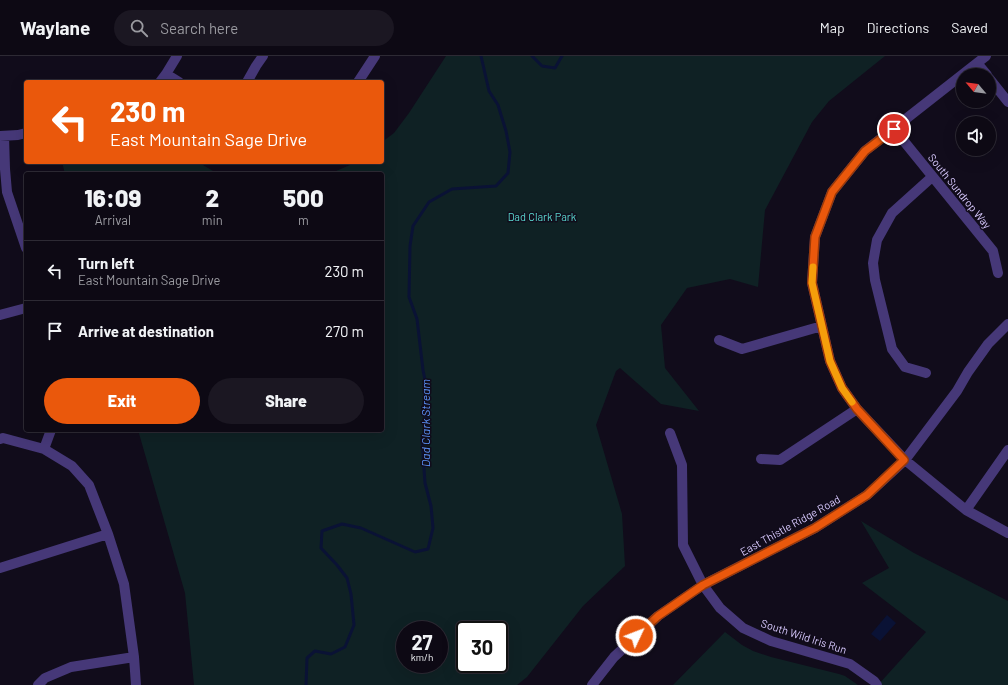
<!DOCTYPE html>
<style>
:root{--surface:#0d0914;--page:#1b1722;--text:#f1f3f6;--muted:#9a9aa0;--line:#2d2a34;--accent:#ea580c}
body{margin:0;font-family:Barlow,sans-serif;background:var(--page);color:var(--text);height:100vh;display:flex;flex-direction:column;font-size:15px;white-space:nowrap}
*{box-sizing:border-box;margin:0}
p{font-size:13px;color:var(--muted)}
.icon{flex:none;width:22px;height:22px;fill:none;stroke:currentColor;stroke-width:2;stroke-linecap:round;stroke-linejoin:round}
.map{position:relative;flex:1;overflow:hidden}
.sheet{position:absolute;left:24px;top:116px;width:360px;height:260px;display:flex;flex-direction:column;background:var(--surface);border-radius:4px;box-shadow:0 4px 16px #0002,0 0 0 1px var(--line)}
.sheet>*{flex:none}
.top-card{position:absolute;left:24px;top:24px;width:360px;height:84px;border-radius:4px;box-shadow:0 4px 16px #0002,0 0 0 1px var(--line);background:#ea580c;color:#fff;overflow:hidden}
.needle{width:26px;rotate:299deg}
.tools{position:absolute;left:956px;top:12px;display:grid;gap:8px}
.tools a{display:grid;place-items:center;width:40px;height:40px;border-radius:50%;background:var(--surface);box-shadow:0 4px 16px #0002,0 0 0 1px var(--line);font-size:20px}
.speed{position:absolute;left:396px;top:565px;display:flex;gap:8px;font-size:20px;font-weight:700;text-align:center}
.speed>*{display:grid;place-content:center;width:52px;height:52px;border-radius:50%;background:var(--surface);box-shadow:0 4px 16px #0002,0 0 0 1px var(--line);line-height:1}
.speed small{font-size:10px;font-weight:400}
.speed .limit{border:2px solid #111;border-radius:6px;background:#fff;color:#111}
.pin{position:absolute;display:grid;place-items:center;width:34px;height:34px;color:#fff;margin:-17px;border:2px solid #fff;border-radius:50%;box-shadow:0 1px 4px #0007}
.me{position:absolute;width:44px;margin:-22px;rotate:47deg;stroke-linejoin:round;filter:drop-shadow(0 0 3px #0008)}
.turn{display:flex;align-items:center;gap:14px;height:84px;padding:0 20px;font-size:18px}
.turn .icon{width:52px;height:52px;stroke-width:2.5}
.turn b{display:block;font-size:28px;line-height:34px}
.eta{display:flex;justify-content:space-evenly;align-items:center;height:68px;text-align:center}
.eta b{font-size:24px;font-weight:800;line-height:28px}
.action{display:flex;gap:8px;margin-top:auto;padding:8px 20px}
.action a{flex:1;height:46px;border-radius:24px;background:var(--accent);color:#fff;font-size:16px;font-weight:800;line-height:46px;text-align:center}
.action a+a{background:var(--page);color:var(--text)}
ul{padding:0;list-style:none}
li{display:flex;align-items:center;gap:12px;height:60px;padding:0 20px;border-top:1px solid var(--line)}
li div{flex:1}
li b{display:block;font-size:15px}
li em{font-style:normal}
header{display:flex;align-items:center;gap:24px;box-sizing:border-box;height:56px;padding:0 20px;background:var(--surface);border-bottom:1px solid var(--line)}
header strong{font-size:19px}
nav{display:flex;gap:22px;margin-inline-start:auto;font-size:14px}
.search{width:280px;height:36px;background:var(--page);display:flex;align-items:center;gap:10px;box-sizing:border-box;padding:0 14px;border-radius:22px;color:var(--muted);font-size:15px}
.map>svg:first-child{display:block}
</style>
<header>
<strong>Waylane</strong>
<div class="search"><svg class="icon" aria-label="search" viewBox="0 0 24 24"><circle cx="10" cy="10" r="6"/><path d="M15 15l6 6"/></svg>Search here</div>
<nav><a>Map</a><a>Directions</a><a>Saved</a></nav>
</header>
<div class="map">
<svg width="1008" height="629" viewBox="0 0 1008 629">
<rect width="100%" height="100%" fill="#110c1b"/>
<path fill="#0f2124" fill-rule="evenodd" d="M 446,0 L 885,0 L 829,45 L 812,66 L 765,154 L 758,231 L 730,223 L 687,232 L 661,269 L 665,312 L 699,355 L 661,348 L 620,312 L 616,315 L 596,369 L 622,458 L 625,510 L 583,550 L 527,621 L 517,629 L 194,629 L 185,537 L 138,374 L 382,374 L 382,118 L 329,118 L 357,106 L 382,106 L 382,86 L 394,77 L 409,57 ZM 405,574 L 439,574 L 439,608 L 405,608 ZM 465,574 L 499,574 L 499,608 L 465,608 Z
M 62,106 L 198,106 L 213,115 L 221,118 L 65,118 Z
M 861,465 L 914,497 L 1008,545 L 1008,629 L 878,629 L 926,576 L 862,527 L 889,512 Z
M 725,576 L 742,589 L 753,595 L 771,601 L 839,618 L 845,620 L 858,629 L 673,629 Z"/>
<path fill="#0a1235" d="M 887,559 L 896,567 L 880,585 L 871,578 Z"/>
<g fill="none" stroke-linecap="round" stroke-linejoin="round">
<path stroke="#0a1235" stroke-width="3" d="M 532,0 L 542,10 L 555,12 L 562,0
M 306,629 L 307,602 L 315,595 L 331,598 L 345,591 L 354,569 L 351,538 L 347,522 L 337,509 L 321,492 L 322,475 L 342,468 L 361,472 L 415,496 L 428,493 L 433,472 L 431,450 L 425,427 L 422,383 L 427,370 L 426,329 L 423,314 L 417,263 L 409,241 L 410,190 L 413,170 L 429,146 L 452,133 L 496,130 L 508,117 L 510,96 L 506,75 L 498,49 L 489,35 L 481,0"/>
<path stroke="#463878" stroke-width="10" d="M 986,0 L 865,95 L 832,136 L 815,181 L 812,227 L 830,305 L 842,332 L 857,353 L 905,404 L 966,454 L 1008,477
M 977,7 L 987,19
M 166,18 L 179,26
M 989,22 L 1008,46
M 160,26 L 166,18 L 177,0
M 247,26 L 256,10 L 263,0
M 358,26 L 375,0
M 894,73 L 993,195 L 998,217
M 0,80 L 18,79 L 26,77
M 4,80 L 5,113 L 7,136 L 26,192
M 0,259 L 26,252
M 719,284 L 742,293 L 822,270
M 926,317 L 905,311 L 892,293 L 875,224 L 873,207 L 877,184 L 892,157 L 932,121
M 670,377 L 682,409 L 683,489 L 703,529 L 720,552 L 743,572 L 771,585 L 850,608 L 874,625 L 877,629
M 0,383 L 3,382 L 44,393 L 72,410 L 89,429 L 108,478 L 124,528 L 134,601 L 136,629
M 44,393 L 51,374
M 761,403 L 780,404 L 857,353
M 966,454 L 1008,394
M 0,512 L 108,478
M 38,629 L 45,622 L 71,611 L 134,601
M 592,629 L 614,601 L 658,560 L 703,529 L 815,472 L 867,439 L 905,404 L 957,335 L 968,316 L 988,288 L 1008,268"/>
</g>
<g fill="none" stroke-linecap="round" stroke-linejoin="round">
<defs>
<path id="route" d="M 636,580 L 658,560 L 703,529 L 815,472 L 867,439 L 904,404 L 857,353 L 842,332 L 830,305 L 812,227 L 815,181 L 832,136 L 865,95 L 894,73"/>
</defs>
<use href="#route" stroke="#983908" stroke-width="10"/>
<use href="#route" stroke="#ea580c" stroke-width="7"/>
<path stroke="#f59e0b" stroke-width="7" d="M 813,211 L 812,227 L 830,305 L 842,332 L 852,346"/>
</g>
<g text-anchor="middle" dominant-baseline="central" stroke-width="3" stroke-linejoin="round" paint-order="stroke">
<g font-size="11" fill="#d7c8fd" stroke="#110c1b">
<text transform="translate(960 135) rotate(51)">South Sundrop Way</text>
<text transform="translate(790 469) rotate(-29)">East Thistle Ridge Road</text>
<text transform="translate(804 580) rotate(18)">South Wild Iris Run</text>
</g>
<g font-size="11" fill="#59d8cf" stroke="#110c1b">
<text x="542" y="160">Dad Clark Park</text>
</g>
<g font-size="12" font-style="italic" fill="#5b93f8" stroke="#110c1b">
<text transform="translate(425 367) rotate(-90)">Dad Clark Stream</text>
</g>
</g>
</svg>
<div class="tools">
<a><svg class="needle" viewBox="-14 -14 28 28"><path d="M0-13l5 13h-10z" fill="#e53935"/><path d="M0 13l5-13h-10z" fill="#9a9aa0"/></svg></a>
<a><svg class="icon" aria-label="sound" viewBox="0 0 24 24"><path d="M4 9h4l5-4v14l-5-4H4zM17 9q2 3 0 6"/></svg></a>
</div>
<div class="speed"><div>27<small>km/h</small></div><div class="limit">30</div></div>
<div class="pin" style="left:894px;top:73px;background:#d93025"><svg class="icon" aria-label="arrive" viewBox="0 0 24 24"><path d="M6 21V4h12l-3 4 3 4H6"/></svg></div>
<svg class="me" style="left:636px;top:580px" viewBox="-20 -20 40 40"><circle r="17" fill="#ea580c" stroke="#fff" stroke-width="3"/><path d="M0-11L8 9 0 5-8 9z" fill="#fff"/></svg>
<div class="top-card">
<div class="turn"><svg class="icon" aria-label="left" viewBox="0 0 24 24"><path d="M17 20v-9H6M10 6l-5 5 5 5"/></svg><div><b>230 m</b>East Mountain Sage Drive</div></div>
</div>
<section class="sheet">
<div class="eta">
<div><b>16:09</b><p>Arrival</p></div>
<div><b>2</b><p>min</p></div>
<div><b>500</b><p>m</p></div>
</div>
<ul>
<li><svg class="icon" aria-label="left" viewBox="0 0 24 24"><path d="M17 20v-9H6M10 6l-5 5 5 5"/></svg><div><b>Turn left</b><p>East Mountain Sage Drive</p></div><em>230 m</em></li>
<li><svg class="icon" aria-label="arrive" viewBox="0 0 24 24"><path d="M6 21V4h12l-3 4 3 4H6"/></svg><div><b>Arrive at destination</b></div><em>270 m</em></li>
</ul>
<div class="action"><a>Exit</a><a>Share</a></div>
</section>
</div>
